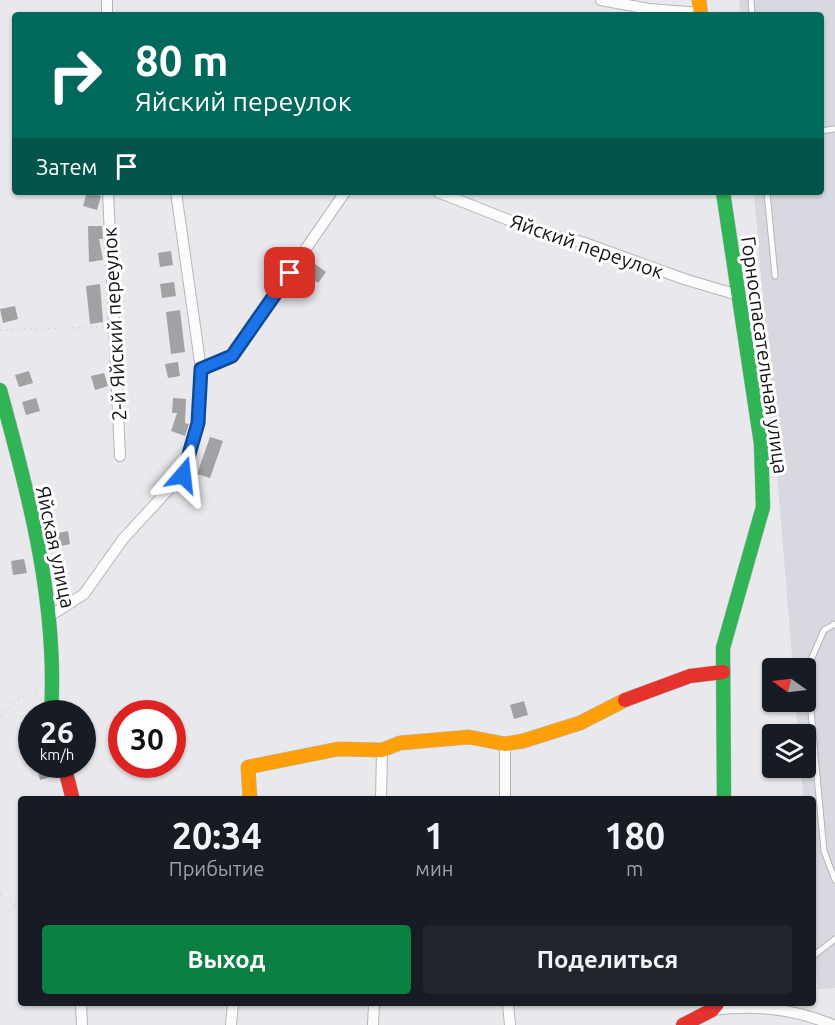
<!DOCTYPE html>
<html lang="ru">
<meta charset="utf-8">
<style>
:root{--surface:#171b24;--page:#20242c;--text:#f1f3f6;--muted:#9ea1a6;--accent:#0b8043}
body{margin:0;font-family:Ubuntu,sans-serif;background:var(--page);color:var(--text);height:100vh;display:flex;flex-direction:column;font-size:22px;white-space:nowrap}
*{box-sizing:border-box;margin:0}
p{font-size:20px;color:var(--muted)}
.icon{flex:none;width:33px;height:33px;fill:none;stroke:currentColor;stroke-width:2;stroke-linecap:round;stroke-linejoin:round}
.map{position:relative;flex:1;overflow:hidden}
.details{position:absolute;left:18px;top:796px;width:798px;height:210px;display:flex;flex-direction:column;background:var(--surface);border-radius:6px;box-shadow:0 2px 4px #0004}
.details>*{flex:none}
.guide{position:absolute;left:12px;top:12px;width:812px;height:183px;border-radius:6px;box-shadow:0 2px 4px #0004;background:#00695c;color:#fff;overflow:hidden}
.needle{width:39px;rotate:284deg}
.fabs{position:absolute;left:762px;top:658px;display:grid;gap:12px}
.fabs a{display:grid;place-items:center;width:54px;height:54px;border-radius:6px;background:var(--surface);box-shadow:0 2px 4px #0004;font-size:30px}
.speed{position:absolute;left:18px;top:700px;display:flex;gap:12px;font-size:30px;font-weight:700;text-align:center}
.speed>*{display:grid;place-content:center;width:78px;height:78px;border-radius:50%;background:var(--surface);box-shadow:0 2px 4px #0004;line-height:1}
.speed small{font-size:15px;font-weight:400}
.speed .limit{border:9px solid #d22;background:#fff;color:#111}
.pin{position:absolute;display:grid;place-items:center;width:51px;height:51px;color:#fff;margin:-26px;border-radius:12px;box-shadow:0 3px 9px #0006}
.me{position:absolute;width:66px;margin:-33px;rotate:17deg;stroke-linejoin:round;filter:drop-shadow(0 0 4px #0008)}
.turn{display:flex;align-items:center;gap:21px;height:126px;padding:0 24px;font-size:27px}
.turn .icon{width:78px;height:78px;stroke-width:2.5}
.turn b{display:block;font-size:42px;line-height:51px}
.then{display:flex;align-items:center;height:57px;padding:0 24px;background:#0003;gap:12px;font-size:22px}
.eta{display:flex;justify-content:space-evenly;align-items:center;height:102px;text-align:center}
.eta b{font-size:36px;font-weight:700;line-height:42px}
.action{display:flex;gap:12px;margin-top:auto;padding:12px 24px}
.action a{flex:1;height:69px;border-radius:6px;background:var(--accent);color:#fff;font-size:24px;font-weight:700;line-height:69px;text-align:center}
.action a+a{background:var(--page);color:var(--text)}
.map>svg:first-child{display:block}
</style>
<div class="map">
<svg width="835" height="1025" viewBox="0 0 835 1025">
<rect width="100%" height="100%" fill="#e9e9ed"/>
<path fill="#d8d8e0" d="M 739,0 L 835,0 L 835,988 L 818,989 L 813,921 L 813,800 L 803,799 L 801,768 L 806,768 L 806,735 L 798,735 L 795,702 L 806,702 L 806,669 L 793,669 L 754,192 L 820,192 L 820,15 L 740,15 Z"/>
<path fill="#a2a1a3" d="M 87,192 L 101,196 L 97,210 L 83,206 Z
M 88,226 L 102,226 L 103,239 L 99,239 L 103,260 L 89,262 Z
M 171,251 L 173,265 L 160,267 L 158,253 Z
M 315,264 L 326,272 L 318,283 L 307,275 Z
M 174,282 L 176,296 L 162,298 L 160,284 Z
M 100,284 L 103,322 L 90,324 L 86,286 Z
M 15,306 L 18,319 L 3,323 L 0,309 Z
M 180,310 L 185,352 L 171,354 L 166,312 Z
M 178,362 L 180,376 L 168,378 L 165,364 Z
M 29,371 L 33,383 L 19,387 L 15,375 Z
M 104,373 L 108,386 L 95,390 L 91,376 Z
M 36,398 L 40,411 L 26,415 L 22,402 Z
M 173,398 L 186,399 L 185,423 L 189,424 L 185,436 L 171,431 L 177,413 L 172,413 Z
M 210,437 L 223,441 L 210,478 L 197,474 Z
M 68,531 L 70,544 L 57,547 L 54,534 Z
M 24,559 L 27,573 L 13,575 L 11,561 Z
M 524,701 L 528,715 L 514,719 L 510,705 Z
M 51,765 L 54,776 L 40,780 L 37,768 Z"/>
<g fill="none" stroke-linecap="round" stroke-linejoin="round">
<defs>
<path id="lane" d="M 751,0 L 752,15
M 820,131 L 835,129
M 767,192 L 775,276
M 835,624 L 824,630 L 807,669 L 824,851 L 835,880
M 813,956 L 835,939"/>
<path id="street" d="M 601,0 L 649,9 L 701,13
M 107,15 L 107,0
M 108,192 L 120,456
M 438,192 L 536,231 L 582,242 L 684,279 L 738,295
M 201,369 L 232,356 L 345,192
M 50,616 L 84,594 L 123,539 L 182,475 L 198,423 L 201,369 L 176,192
M 381,800 L 382,750
M 505,800 L 505,744
M 81,1004 L 82,1025
M 508,1004 L 510,1025
M 712,1010 C 755,1005 792,1008 833,1025
M 231,1025 L 233,1004
M 373,1025 L 374,1004"/>
<path id="fast" d="M 723,192 L 761,444 L 763,507 L 723,648 L 724,800
M 0,390 C 29,495 58,604 51,714"/>
<path id="slow" d="M 699,0 L 701,15
M 250,800 L 248,767 L 338,749 L 382,750 L 400,743 L 469,737 L 505,744 L 523,741 L 580,723 L 625,700"/>
<path id="jam" d="M 625,700 L 690,676 L 723,672
M 64,765 L 73,800
M 683,1025 L 712,1010 L 717,1004"/>
</defs>
<use href="#lane" stroke="#b5b5b8" stroke-width="7"/>
<use href="#street" stroke="#b5b5b8" stroke-width="12"/>
<use href="#fast" stroke="#b5b5b8" stroke-width="15"/>
<use href="#slow" stroke="#b5b5b8" stroke-width="15"/>
<use href="#jam" stroke="#b5b5b8" stroke-width="15"/>
<path stroke="#d4d4d4" stroke-width="1.5" stroke-dasharray="1.5 4.5" stroke-linecap="butt" d="M 117,10 L 122,15
M 0,330 L 104,327
M 0,716 L 20,698 L 40,693
M 0,894 L 21,911"/>
<use href="#lane" stroke="#fcfcfc" stroke-width="5"/>
<use href="#street" stroke="#fcfcfc" stroke-width="10"/>
<use href="#fast" stroke="#30b455" stroke-width="14"/>
<use href="#slow" stroke="#ff9f0a" stroke-width="14"/>
<use href="#jam" stroke="#e5322d" stroke-width="14"/>
</g>
<g fill="none" stroke-linecap="round" stroke-linejoin="round">
<defs>
<path id="route" d="M 183,475 L 198,423 L 201,369 L 232,356 L 290,273"/>
</defs>
<use href="#route" stroke="#114b97" stroke-width="15"/>
<use href="#route" stroke="#1a73e8" stroke-width="10"/>
</g>
<g text-anchor="middle" dominant-baseline="central" stroke-width="6" stroke-linejoin="round" paint-order="stroke">
<g font-size="20" fill="#151517" stroke="#fff">
<text transform="translate(587 246) rotate(19)">Яйский переулок</text>
<text transform="translate(114 324) rotate(-93)">2-й Яйский переулок</text>
<text transform="translate(765 355) rotate(82)">Горноспасательная улица</text>
<text transform="translate(56 547) rotate(78)">Яйская улица</text>
</g>
</g>
</svg>
<div class="fabs">
<a><svg class="needle" viewBox="-14 -14 28 28"><path d="M0-13l5 13h-10z" fill="#e53935"/><path d="M0 13l5-13h-10z" fill="#9ea1a6"/></svg></a>
<a><svg class="icon" aria-label="layers" viewBox="0 0 24 24"><path d="M12 4l9 5-9 5-9-5zM3 14l9 5 9-5"/></svg></a>
</div>
<div class="speed"><div>26<small>km/h</small></div><div class="limit">30</div></div>
<div class="pin" style="left:290px;top:273px;background:#d93025"><svg class="icon" aria-label="arrive" viewBox="0 0 24 24"><path d="M6 21V4h12l-3 4 3 4H6"/></svg></div>
<svg class="me" style="left:183px;top:475px" viewBox="-20 -20 40 40"><path d="M0-17L14 15 0 8-14 15z" fill="#1a73e8" stroke="#fff" stroke-width="4"/></svg>
<div class="guide">
<div class="turn"><svg class="icon" aria-label="right" viewBox="0 0 24 24"><path d="M7 20v-9h11M14 6l5 5-5 5"/></svg><div><b>80 m</b>Яйский переулок</div></div>
<div class="then">Затем<svg class="icon" aria-label="arrive" viewBox="0 0 24 24"><path d="M6 21V4h12l-3 4 3 4H6"/></svg></div>
</div>
<section class="details">
<div class="eta">
<div><b>20:34</b><p>Прибытие</p></div>
<div><b>1</b><p>мин</p></div>
<div><b>180</b><p>m</p></div>
</div>
<div class="action"><a>Выход</a><a>Поделиться</a></div>
</section>
</div>
